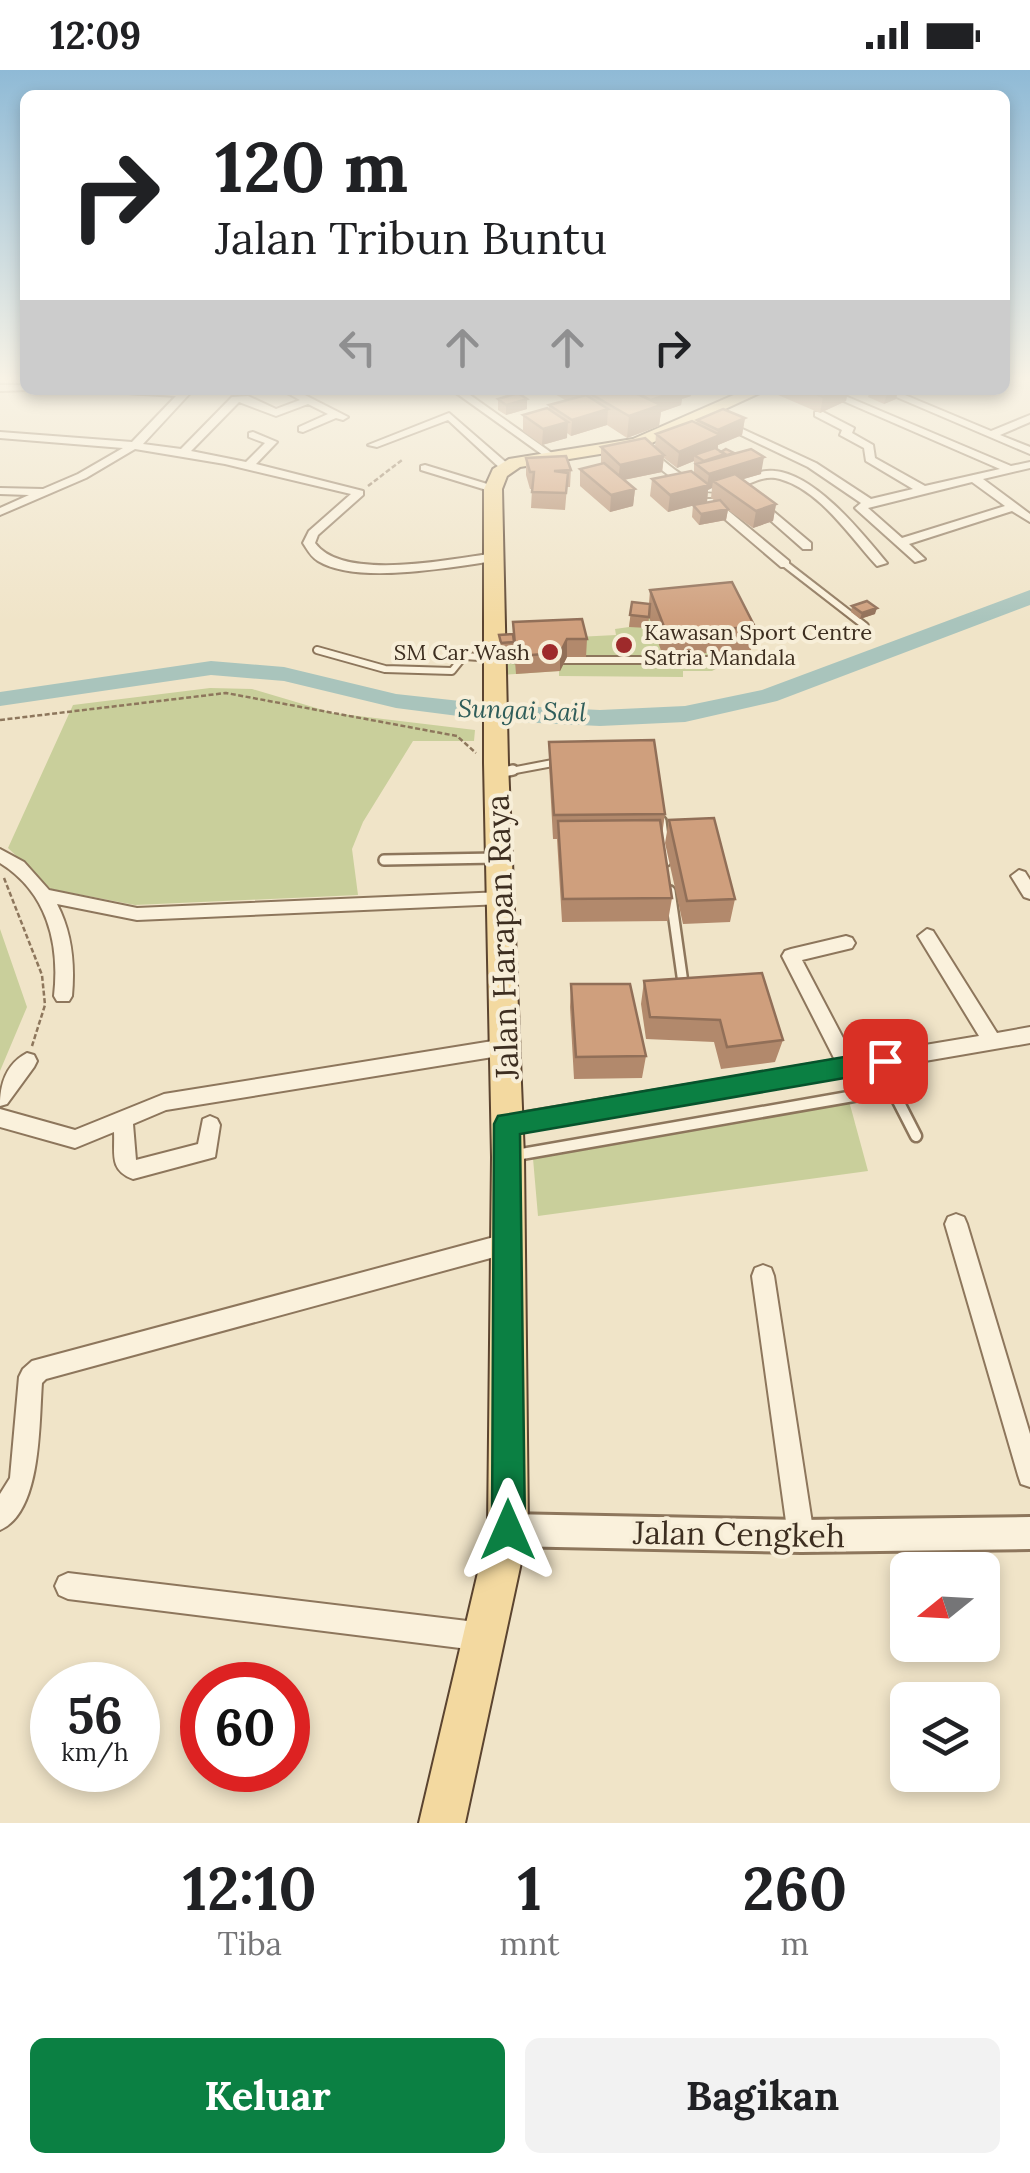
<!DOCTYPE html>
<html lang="id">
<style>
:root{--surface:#fff;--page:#f2f2f2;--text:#202124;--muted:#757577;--accent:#0b8043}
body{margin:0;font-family:Lora,serif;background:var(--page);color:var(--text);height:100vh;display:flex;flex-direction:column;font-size:38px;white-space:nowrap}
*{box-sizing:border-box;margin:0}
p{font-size:32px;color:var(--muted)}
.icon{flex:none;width:55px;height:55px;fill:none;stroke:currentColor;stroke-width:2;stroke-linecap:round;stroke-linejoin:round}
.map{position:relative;height:1753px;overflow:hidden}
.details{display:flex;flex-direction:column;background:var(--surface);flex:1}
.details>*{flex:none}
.banner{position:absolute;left:20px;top:20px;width:990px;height:305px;border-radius:15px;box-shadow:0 5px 15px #0003;background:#fff;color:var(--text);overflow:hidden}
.needle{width:65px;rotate:252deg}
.controls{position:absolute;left:890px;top:1482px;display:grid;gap:20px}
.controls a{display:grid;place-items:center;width:110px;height:110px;border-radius:15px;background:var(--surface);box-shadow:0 5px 15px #0003;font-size:50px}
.speed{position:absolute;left:30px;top:1592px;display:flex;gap:20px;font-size:50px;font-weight:700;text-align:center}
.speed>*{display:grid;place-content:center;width:130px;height:130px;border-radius:50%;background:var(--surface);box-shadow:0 5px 15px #0003;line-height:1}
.speed small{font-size:25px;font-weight:400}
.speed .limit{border:15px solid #d22;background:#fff;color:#111}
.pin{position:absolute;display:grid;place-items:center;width:85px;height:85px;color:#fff;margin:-42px;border-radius:20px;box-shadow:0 5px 15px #0006}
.me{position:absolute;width:110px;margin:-55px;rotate:0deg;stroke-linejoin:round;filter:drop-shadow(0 0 8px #0008)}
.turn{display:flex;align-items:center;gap:35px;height:210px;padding:0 30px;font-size:45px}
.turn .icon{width:130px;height:130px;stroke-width:2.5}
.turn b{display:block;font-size:70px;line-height:85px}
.lanes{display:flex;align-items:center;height:95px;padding:0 30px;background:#0003;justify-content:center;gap:50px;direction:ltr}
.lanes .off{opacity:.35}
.eta{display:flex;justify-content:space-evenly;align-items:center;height:170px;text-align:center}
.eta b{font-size:60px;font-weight:700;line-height:70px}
.cta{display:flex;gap:20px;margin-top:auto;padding:20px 30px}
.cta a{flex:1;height:115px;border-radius:15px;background:var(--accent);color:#fff;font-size:40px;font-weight:700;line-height:115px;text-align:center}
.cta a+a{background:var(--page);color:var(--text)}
.status{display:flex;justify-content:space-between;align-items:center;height:70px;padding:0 50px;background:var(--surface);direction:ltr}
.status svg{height:28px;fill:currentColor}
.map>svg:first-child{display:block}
</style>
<div class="status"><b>12:09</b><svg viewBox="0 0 49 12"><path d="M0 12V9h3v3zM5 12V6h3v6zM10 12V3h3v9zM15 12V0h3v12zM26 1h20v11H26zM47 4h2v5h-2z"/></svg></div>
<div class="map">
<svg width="1030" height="1753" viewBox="0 0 1030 1753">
<rect width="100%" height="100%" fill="#f0e4c8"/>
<path fill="#c9cf9b" d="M 728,535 L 751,580 L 712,601 L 683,601 L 683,607 L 559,606 L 559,601 L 502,605 L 500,571 L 616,565 L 615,559 L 629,557 L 631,544 Z
M 210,618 L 252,619 L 333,643 L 475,660 L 474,671 L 413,671 L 363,752 L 352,779 L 358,825 L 135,835 L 51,819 L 8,778 L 73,635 Z
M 0,859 L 27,937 L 0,1001 Z
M 849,1031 L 868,1101 L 538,1146 L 532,1077 Z"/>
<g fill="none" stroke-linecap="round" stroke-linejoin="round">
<path fill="#a9c4bc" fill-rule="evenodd" d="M 1030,520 L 1030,535 L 777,631 L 685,652 L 600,656 L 497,651 L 396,638 L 284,611 L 211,605 L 0,636 L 0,622 L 211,591 L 284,597 L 396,624 L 497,635 L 600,640 L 685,636 L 762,620 Z"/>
<defs>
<path id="service-far2" d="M 785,494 L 865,556
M 317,580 L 385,599 L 452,601 L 464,586 L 526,590
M 557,590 L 711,590
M 500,703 L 558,692"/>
<path id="service-far1" d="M 500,703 L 513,700
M 661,751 L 666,791
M 384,790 L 497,788
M 670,821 L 684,920"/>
<path id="service" d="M 516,1085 L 888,1020 L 894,1023 L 916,1066"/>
<path id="minor" d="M 0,315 L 25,315 L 25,320 L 29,320 L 0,321 Z
M 123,320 L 193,320 L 143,374 L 181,379 L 232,327 L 248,326 L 276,339 L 300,330 L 282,320 L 295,320 L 348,347 L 343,350 L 336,348 L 303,362 L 299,361 L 299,357 L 328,344 L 308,334 L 276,346 L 239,332 L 191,381 L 246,392 L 265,373 L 249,367 L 249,363 L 253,362 L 277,372 L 256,394 L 363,421 L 363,425 L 318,465 L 315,473 C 343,512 452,489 495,483 L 501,487 L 495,491 C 450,497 357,515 318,491 C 311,487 307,479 303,473 L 309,461 L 351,424 L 225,394 L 135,379 L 86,408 L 0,445 L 0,438 L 29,425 L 0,424 L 0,418 L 43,419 L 78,404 L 123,378 L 0,368 L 0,362 L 132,372 L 176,326 L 128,323 Z
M 452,320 L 463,320 L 556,386 L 547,388 Z
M 818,320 L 831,320 L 1011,396 L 1030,392 L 1030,398 L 983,409 L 1030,444 L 1030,452 L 1012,441 L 909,474 L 925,489 L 915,492 L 857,440 L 855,438 L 861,433 L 808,397 L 716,353 L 725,351 L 816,393 L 871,429 L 913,419 L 866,391 L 864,378 L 840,365 L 842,360 L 815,346 L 815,342 L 823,342 L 854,358 L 852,363 L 873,375 L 875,388 L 925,416 L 1000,399 ZM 972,412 L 1005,436 L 902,468 L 868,438 Z
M 880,320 L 893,320 L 991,361 L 1030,345 L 1030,352 L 1000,365 L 1030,377 L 1030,384 Z
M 449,343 L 509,395 L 509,399 L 501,399 L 448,350 L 377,377 L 368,375 Z
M 641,378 L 649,378 C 676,402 699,424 737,411 C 749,406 762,399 775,401 C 816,405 862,463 887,493 L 877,496 C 850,467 820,420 780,409 C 766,405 756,411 743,416 C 696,432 675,412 641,382 Z
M 425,395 L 497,417 L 499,419 L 493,422 L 421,400 L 421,396 Z
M 706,429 L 714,429 L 789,491 L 789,497 L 781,497 L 706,433 Z
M 753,431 L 761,431 L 811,473 L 811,479 L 803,479 L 753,435 Z
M 0,779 L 24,792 L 49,820 L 137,838 L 502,822 L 510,828 L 502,834 L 137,850 L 57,834 C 72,863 75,893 72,926 L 69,931 L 57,931 L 54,926 C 60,873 47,822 0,793 Z
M 1019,800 L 1025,802 L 1030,810 L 1030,829 L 1024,827 L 1011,806 Z
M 927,859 L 933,861 L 997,963 L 1030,957 L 1030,973 L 507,1063 L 500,1060 L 497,1054 L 500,1048 L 507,1045 L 835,990 L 782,886 L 785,881 L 791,879 L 846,866 L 852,868 L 855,873 L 852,878 L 802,890 L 853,987 L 979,966 L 918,866 Z
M 505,969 L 512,971 L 514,977 L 512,983 L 505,985 L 166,1040 L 133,1054 L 136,1090 L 198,1074 L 203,1049 L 210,1046 L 217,1049 L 220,1055 L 215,1087 L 133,1109 C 109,1100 115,1084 114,1062 L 75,1078 L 0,1057 L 0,1039 L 75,1060 L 164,1024 Z
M 27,983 L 34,985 L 37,991 L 34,997 L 7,1034 L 0,1036 C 0,1014 6,994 27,983 Z
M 956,1144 L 964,1147 L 967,1154 L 1030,1364 L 1030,1417 L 1021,1414 L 1018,1405 L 945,1154 L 948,1147 Z
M 509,1163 L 517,1166 L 520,1173 L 517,1180 L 509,1183 L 46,1309 L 42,1313 C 39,1352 42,1442 0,1460 L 0,1424 L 10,1408 L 19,1307 L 23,1299 L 32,1291 Z
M 763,1195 L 771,1198 L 774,1206 L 814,1466 L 810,1475 L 801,1479 L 792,1475 L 788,1466 L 752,1206 L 755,1198 Z
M 68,1503 L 484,1553 L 494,1557 L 498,1567 L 494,1577 L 484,1581 L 68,1529 L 59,1525 L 55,1516 L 59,1507 Z"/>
<path id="tertiary" d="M 508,1444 L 801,1450 L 1030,1447 L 1030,1479 L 801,1482 L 508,1476 L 496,1472 L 492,1460 L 496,1448 Z"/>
<path id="primary" d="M 745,320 L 766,320 L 643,377 L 520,397 L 507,406 L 502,419 L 508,693 L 524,1087 L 528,1460 L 465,1753 L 419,1753 L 488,1460 L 492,1087 L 484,693 L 484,419 L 493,399 L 509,389 L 633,369 Z"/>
</defs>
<use href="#service-far2" stroke="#8d765c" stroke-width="10"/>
<use href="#service-far1" stroke="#8d765c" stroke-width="14"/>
<use href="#service" stroke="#8d765c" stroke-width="15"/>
<use href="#minor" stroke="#8d765c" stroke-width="4"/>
<use href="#tertiary" stroke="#8d765c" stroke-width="6"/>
<use href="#primary" stroke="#5b4430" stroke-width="4"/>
<path stroke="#8d765c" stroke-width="2.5" stroke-dasharray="5 2.5" stroke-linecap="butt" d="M 368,416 L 402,390
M 0,650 L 226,623 L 457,666 L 476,683
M 4,808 L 42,905 L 45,935 L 32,976"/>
<use href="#service-far2" stroke="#faf1dc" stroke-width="6"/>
<use href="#service-far1" stroke="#faf1dc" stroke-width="9"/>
<use href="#service" stroke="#faf1dc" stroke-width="10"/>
<use href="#minor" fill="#faf1dc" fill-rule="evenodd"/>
<use href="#tertiary" fill="#faf1dc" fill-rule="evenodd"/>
<use href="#primary" fill="#f3d9a0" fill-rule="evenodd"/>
</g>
<path fill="#b2896c" d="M 548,320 L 705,320 L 695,324 L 691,322 L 691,326 L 682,329 L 681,335 L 661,342 L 659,356 L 627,368 L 607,355 L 571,366 L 567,363 L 567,368 L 542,375 L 523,361 L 523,345 L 549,339 L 549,335 L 565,330 Z
M 772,320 L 848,320 L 846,331 L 820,343 L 771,322 Z
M 870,320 L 898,320 L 896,329 L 884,334 L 868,327 Z
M 498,329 L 527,339 L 506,345 L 498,340 Z
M 745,348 L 742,365 L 718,375 L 718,380 L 761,404 L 743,409 L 776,434 L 773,451 L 753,458 L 728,440 L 726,450 L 699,455 L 692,447 L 693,435 L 715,431 L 711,428 L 712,418 L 708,420 L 707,432 L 668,442 L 650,426 L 652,409 L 694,404 L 694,391 L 677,398 L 664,388 L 662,402 L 624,410 L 635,419 L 633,436 L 610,442 L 580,416 L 580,399 L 601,394 L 601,377 L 655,377 L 656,364 L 696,353 L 697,350 Z
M 526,388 L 571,400 L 570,417 L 567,417 L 565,440 L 531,438 L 532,419 L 530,419 L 526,405 Z
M 650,520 L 755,557 L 751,580 L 663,586 L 649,547 L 648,558 L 629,557 L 632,532 L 649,534 Z
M 852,536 L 875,544 L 860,549 L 851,542 Z
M 513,552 L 587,569 L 586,587 L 567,587 L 560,601 L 516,604 L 514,578 L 501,579 L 500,571 L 499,565 L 513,564 Z
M 549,672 L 665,744 L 662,765 L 672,828 L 668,851 L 562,852 L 557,769 L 553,769 L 549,695 Z
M 669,750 L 735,829 L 730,852 L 683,854 L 665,773 Z
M 644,911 L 783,970 L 775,992 L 721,999 L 714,972 L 646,969 L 641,934 Z
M 571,914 L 646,986 L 642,1008 L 574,1009 L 570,937 Z"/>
<path fill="#916f58" d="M 678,320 L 691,320 L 691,326 L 682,329 L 681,335 L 661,342 L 659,356 L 627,368 L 629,346 L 651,330 Z
M 839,320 L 848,320 L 846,331 L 820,343 L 823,327 Z
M 895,320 L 898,320 L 896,329 L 884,334 L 887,323 Z
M 527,329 L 527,339 L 506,345 L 506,335 Z
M 608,339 L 607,355 L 571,366 L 572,350 Z
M 745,348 L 742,365 L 718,375 L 717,381 L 694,385 L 694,391 L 677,398 L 679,382 L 717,366 L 718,360 Z
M 568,352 L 567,368 L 542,375 L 543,359 Z
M 664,385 L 662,402 L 618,411 L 620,395 Z
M 764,387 L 761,404 L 720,416 L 713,411 L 712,418 L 708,420 L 707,432 L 668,442 L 670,425 L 707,416 L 709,404 Z
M 635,419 L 633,436 L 610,442 L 611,425 Z
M 776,434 L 773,451 L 753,458 L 756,441 Z
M 728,439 L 726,450 L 699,455 L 701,444 Z
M 877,538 L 875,544 L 860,549 L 862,543 Z
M 567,569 L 567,587 L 560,601 L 560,583 Z"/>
<path fill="#cf9f7d" stroke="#916f58" stroke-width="2.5" d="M 584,320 L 629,320 L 661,335 L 629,346 Z
M 631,320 L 680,320 L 651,330 Z
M 807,320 L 839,320 L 823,327 Z
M 518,323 L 527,329 L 506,335 L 498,329 Z
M 586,325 L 608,339 L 572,350 L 549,335 Z
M 547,338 L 568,352 L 543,359 L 523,345 Z
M 723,339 L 745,348 L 718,360 L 697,350 Z
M 692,351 L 720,365 L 679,382 L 656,364 Z
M 645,368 L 664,385 L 620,395 L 601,377 Z
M 715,378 L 725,384 L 704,391 L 694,385 Z
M 726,379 L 734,383 L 724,386 L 725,384 L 721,382 Z
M 751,379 L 764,387 L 709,404 L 696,394 Z
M 566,386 L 571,400 L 554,401 L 568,403 L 566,423 L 532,422 L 534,402 L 530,402 L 526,388 Z
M 604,393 L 635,419 L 611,425 L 580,399 Z
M 691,401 L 709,415 L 670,425 L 652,409 Z
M 735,404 L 776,434 L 756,441 L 713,411 Z
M 720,430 L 728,439 L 701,444 L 693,435 Z
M 732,512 L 755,557 L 666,562 L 650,520 Z
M 867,531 L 877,538 L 862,543 L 852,536 Z
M 632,532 L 650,534 L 649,547 L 630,545 Z
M 582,549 L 587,569 L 567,569 L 560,583 L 516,586 L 513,552 Z
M 513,564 L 514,572 L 501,573 L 499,565 Z
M 654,670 L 665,744 L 554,745 L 549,672 Z
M 714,748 L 735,829 L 687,831 L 669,750 Z
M 660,750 L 672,828 L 563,829 L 558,751 Z
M 762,903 L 783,970 L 727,977 L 720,950 L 650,947 L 644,911 Z
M 571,914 L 630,914 L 646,986 L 576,987 Z"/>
<linearGradient id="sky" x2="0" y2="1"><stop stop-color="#8fbad6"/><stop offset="0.56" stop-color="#f8f3e6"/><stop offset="1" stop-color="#f8f3e6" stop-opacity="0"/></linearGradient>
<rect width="1030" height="552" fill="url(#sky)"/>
<path fill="#0b8043" stroke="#07532c" stroke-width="2.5" d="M 885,980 L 894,983 L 897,991 L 894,998 L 885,1001 L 520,1064 L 525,1460 L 520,1472 L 508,1476 L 497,1472 L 492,1460 L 494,1054 L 498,1046 Z"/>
<g fill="#9e2a2b" stroke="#f7eed8" stroke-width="4">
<circle cx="624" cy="575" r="10"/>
<circle cx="550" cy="582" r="10"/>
</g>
<g text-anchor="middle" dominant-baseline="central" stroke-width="8" stroke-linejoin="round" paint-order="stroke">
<g font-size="22" fill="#3d2e20" stroke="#f7eed8" text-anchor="start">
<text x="644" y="562">Kawasan Sport Centre<tspan x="644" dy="25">Satria Mandala</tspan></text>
<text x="530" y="582" text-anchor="end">SM Car Wash</text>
</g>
<g font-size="25" font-style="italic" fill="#2f5d5a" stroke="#f7eed8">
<text transform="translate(522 640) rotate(2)">Sungai Sail</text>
</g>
<g font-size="32" fill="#3d2e20" stroke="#f7eed8">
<text transform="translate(502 867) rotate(-92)">Jalan Harapan Raya</text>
<text transform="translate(739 1464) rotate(1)">Jalan Cengkeh</text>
</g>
</g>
</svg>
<div class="controls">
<a><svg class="needle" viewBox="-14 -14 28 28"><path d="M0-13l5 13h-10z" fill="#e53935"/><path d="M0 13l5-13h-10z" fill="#757577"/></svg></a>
<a><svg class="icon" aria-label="layers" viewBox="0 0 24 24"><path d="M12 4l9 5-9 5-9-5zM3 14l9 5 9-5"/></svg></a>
</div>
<div class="speed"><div>56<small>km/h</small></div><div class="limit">60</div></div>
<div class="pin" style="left:885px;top:991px;background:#d93025"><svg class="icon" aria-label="arrive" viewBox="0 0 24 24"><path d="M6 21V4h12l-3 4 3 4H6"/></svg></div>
<svg class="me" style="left:508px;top:1460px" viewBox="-20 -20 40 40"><path d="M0-17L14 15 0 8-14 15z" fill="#0b8043" stroke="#fff" stroke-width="4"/></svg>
<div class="banner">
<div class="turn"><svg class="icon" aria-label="right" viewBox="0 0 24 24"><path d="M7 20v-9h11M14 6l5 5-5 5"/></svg><div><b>120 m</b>Jalan Tribun Buntu</div></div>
<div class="lanes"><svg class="icon off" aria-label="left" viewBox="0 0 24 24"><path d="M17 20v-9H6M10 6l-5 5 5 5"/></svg><svg class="icon off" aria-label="ahead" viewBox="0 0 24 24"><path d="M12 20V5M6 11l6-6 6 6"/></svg><svg class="icon off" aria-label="ahead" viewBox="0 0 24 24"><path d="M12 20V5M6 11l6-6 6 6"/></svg><svg class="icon" aria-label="right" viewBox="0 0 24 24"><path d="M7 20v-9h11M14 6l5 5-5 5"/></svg></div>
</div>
</div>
<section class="details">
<div class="eta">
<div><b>12:10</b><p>Tiba</p></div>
<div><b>1</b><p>mnt</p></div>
<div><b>260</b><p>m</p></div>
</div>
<div class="cta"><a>Keluar</a><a>Bagikan</a></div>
</section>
